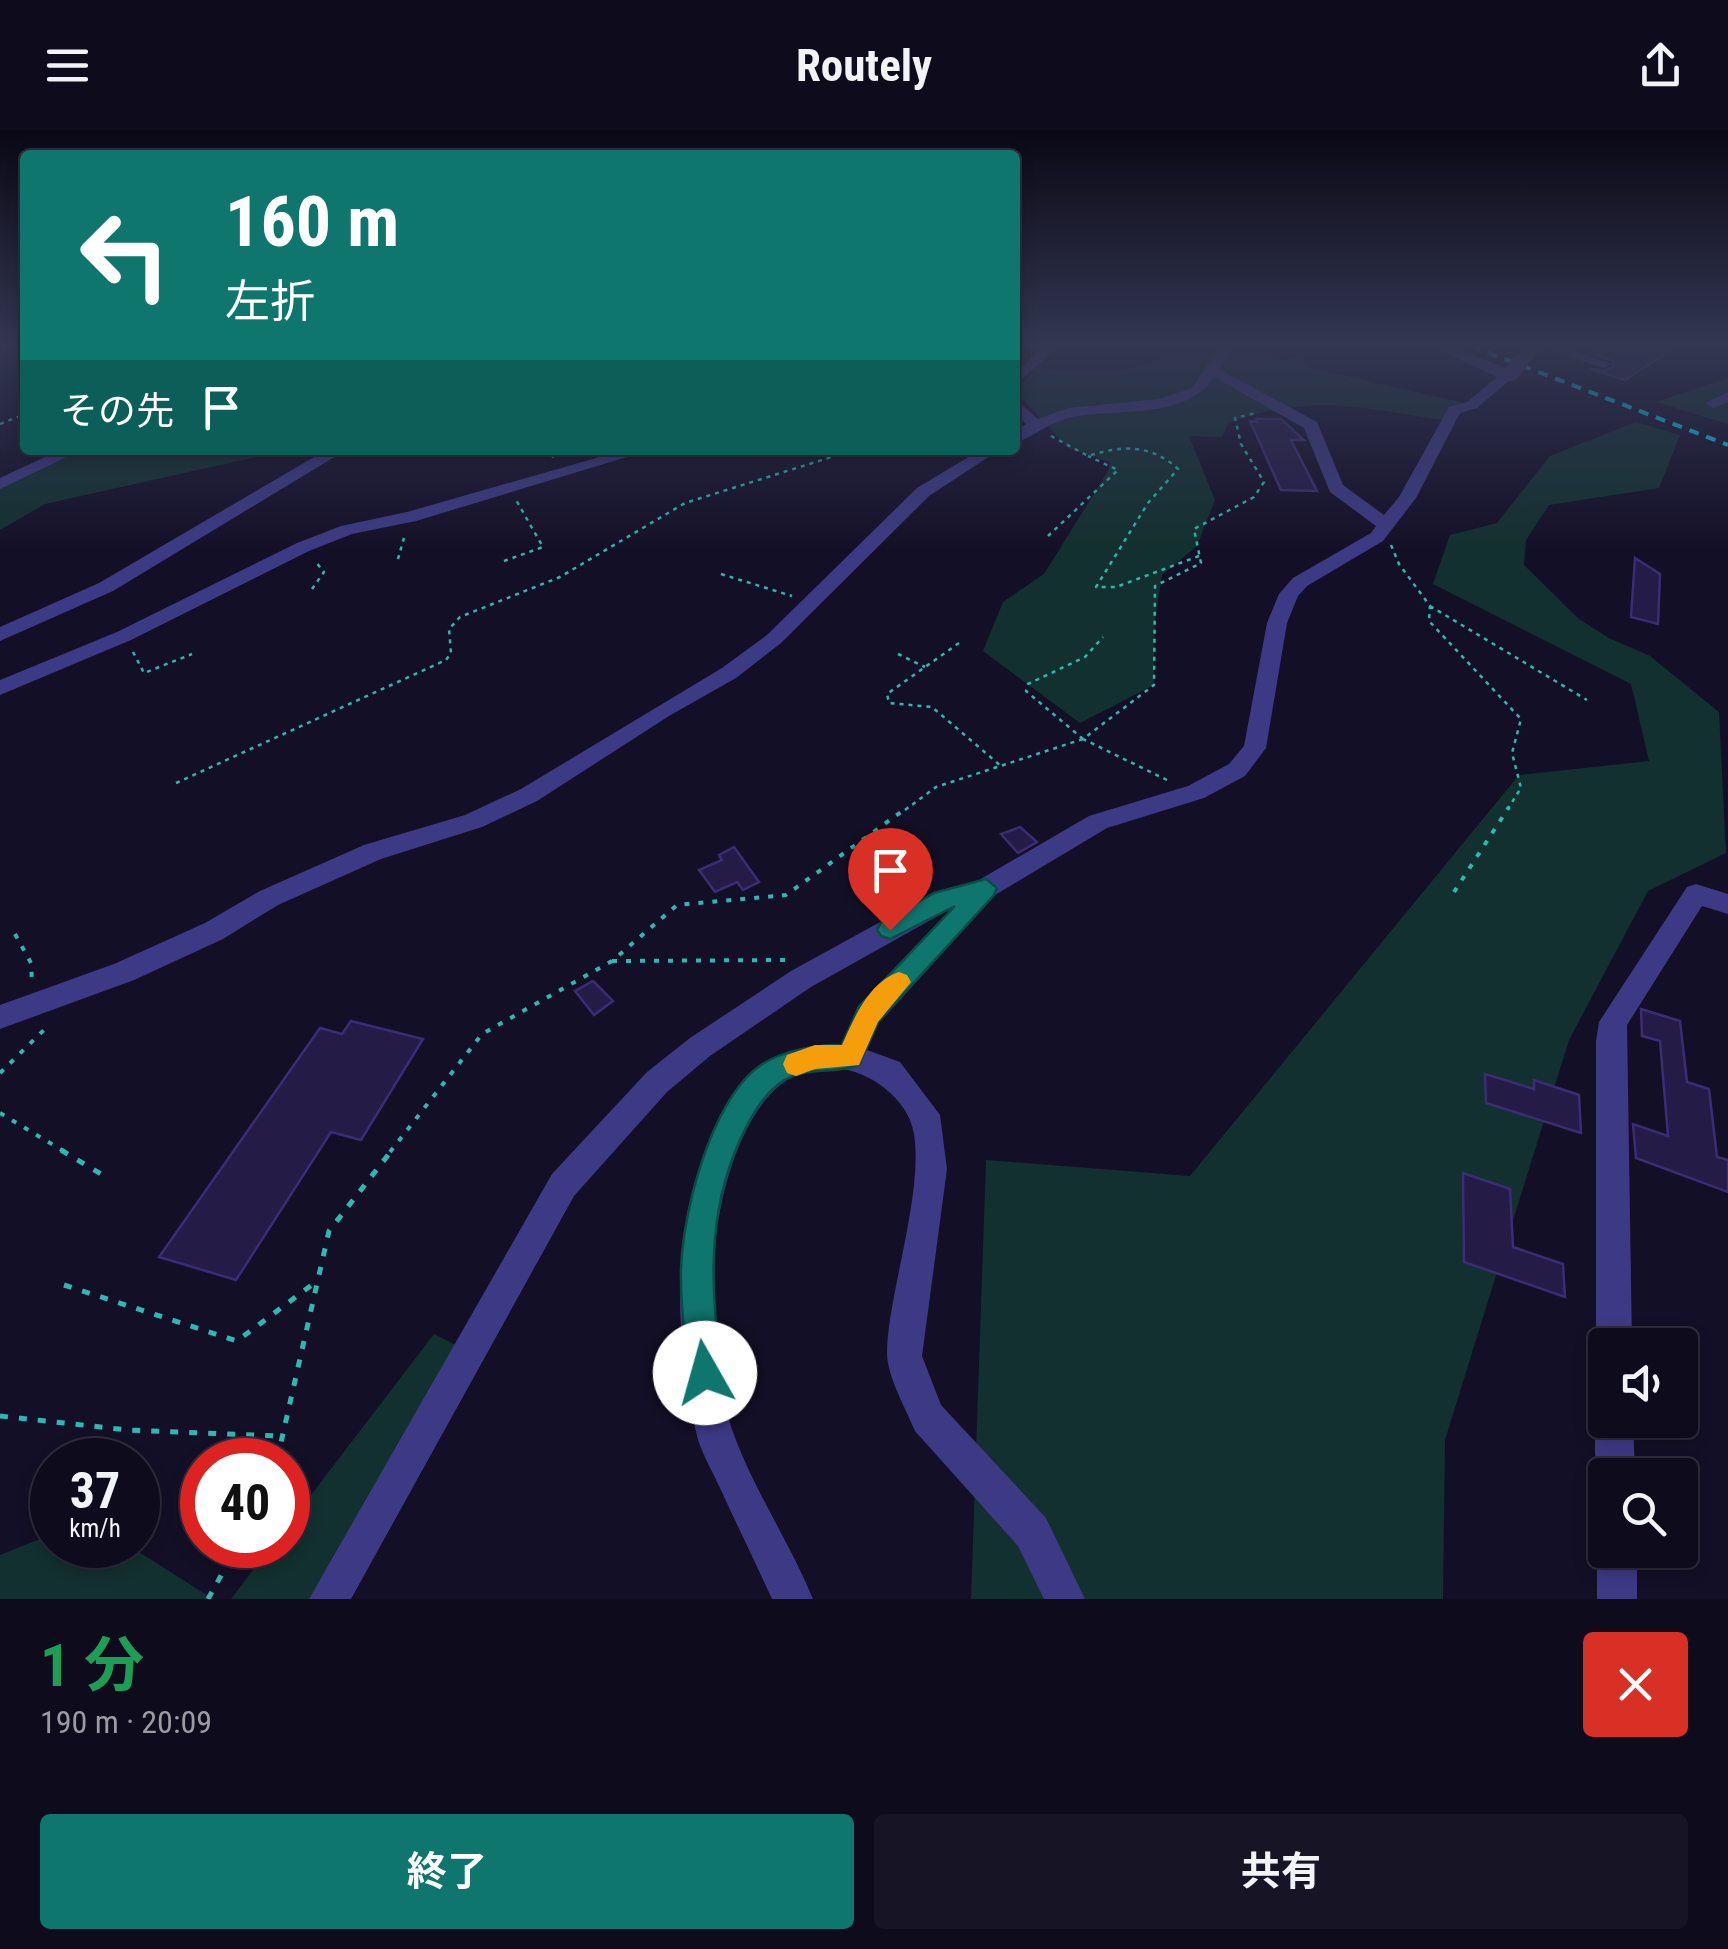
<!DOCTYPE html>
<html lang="ja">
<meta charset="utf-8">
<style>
:root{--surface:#0e0b1c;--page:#171425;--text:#f1f3f6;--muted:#9b9ba3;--line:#2e2b3b;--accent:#0f766e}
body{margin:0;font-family:"Roboto Condensed","Noto Sans JP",sans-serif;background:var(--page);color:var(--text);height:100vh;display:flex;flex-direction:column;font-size:38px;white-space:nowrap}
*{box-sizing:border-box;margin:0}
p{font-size:32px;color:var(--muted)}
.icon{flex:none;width:55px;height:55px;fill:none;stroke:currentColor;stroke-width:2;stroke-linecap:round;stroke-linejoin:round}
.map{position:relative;height:1469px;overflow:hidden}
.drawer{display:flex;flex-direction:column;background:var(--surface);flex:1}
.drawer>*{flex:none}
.guide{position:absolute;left:20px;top:20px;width:1000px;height:305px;border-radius:10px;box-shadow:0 5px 15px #0003,0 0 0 2px var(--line);background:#0f766e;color:#fff;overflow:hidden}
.controls{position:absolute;left:1588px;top:1198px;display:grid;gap:20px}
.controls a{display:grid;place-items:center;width:110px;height:110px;border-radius:10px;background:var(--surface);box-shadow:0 5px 15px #0003,0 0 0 2px var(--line);font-size:50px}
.speed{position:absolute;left:30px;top:1308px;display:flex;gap:20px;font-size:50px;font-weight:700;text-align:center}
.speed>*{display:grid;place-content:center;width:130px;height:130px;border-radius:50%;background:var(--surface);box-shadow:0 5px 15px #0003,0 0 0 2px var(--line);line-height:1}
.speed small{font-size:25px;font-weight:400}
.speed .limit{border:15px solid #d22;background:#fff;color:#111}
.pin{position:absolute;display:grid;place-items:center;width:85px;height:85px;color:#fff;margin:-102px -42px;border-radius:50% 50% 50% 0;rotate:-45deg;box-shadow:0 0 10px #0007}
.pin .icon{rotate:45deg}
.me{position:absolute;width:110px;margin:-55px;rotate:353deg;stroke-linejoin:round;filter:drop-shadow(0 0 8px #0008)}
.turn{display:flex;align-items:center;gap:35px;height:210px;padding:0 40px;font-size:45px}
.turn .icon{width:130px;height:130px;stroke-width:2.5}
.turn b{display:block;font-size:70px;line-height:85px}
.then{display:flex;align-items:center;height:95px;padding:0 40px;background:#0003;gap:20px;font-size:38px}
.round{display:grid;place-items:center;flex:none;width:105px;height:105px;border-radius:10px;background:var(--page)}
.headline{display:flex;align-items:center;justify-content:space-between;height:170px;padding:0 40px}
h1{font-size:60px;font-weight:700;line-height:75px;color:#1e9e55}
.primary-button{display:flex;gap:20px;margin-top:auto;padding:20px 40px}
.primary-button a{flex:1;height:115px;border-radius:10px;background:var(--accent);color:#fff;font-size:40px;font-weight:700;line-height:115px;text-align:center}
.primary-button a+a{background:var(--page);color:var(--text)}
header{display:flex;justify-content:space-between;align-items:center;height:130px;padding:0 40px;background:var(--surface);font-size:45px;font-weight:700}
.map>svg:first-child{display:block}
</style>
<header><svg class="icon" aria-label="menu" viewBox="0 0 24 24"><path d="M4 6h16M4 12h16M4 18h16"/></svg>Routely<svg class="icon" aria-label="share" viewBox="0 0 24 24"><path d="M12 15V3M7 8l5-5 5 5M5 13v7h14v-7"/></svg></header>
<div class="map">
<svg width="1728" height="1469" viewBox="0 0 1728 1469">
<rect width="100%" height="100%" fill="#130f26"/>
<path fill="#12302f" d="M 1174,216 L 1267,216 L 1265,227 L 1282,230 L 1300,226 L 1311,238 L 1472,275 L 1448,291 C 1364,278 1312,263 1228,293 L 1222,307 L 1189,306 L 1215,370 L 1197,416 L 1162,445 L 1155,491 L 1154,555 L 1080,593 L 983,521 L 1003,472 L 1044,444 L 1108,341 L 1110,332 L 1068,318 L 1015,261 L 1036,238 C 1077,240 1143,250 1174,216 Z
M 1728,248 L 1728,294 L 1656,272 Z
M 1636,292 L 1680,305 L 1659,358 L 1549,375 L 1526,410 L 1524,435 L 1579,489 L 1609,508 L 1650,526 L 1719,582 L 1726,723 L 1648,761 L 1569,910 L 1445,1310 L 1443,1469 L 971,1469 L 986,1030 L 1190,1046 L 1519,645 L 1649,631 L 1631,554 L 1433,454 L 1450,405 L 1497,393 L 1550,326 Z
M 77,320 L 288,320 L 45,374 L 0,400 L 0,355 Z
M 434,1204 L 458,1216 L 309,1469 L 231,1469 L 272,1415 L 288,1415 L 288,1395 Z
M 52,1404 L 52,1415 L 128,1415 L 213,1469 L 0,1469 L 0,1425 Z"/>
<path fill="#241b47" stroke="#3b2d73" stroke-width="2.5" d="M 1593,216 L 1677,216 L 1625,250 L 1590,239 L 1606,241 L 1615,235 L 1612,230 L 1592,224 Z
M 1256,289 L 1281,289 L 1304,310 L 1291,310 L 1317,361 L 1281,360 L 1250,291 L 1257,292 Z
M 1635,428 L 1660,444 L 1658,494 L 1631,487 Z
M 1020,697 L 1037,712 L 1018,723 L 1001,704 Z
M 734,717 L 759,752 L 743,760 L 737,752 L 715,762 L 699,740 L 722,730 L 719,725 Z
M 593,851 L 613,871 L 594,885 L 575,861 Z
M 1641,879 L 1680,891 L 1687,952 L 1709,959 L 1717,1027 L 1728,1030 L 1728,1062 L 1636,1028 L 1633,994 L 1668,1006 L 1660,911 L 1642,906 Z
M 351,891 L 423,909 L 361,1010 L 331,1002 L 236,1150 L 159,1127 L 320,898 L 342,904 Z
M 1485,944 L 1534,959 L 1534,950 L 1579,965 L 1581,1003 L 1486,973 Z
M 1463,1043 L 1510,1059 L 1513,1117 L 1563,1134 L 1565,1167 L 1464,1132 Z"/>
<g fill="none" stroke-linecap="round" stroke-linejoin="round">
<path stroke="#2fb8b0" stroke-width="2.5" stroke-dasharray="4 5" stroke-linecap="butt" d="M 0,294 L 25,284
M 1051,306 L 1088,326 C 1122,315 1151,314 1178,339 L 1148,373 L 1096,457 L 1116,457 L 1199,426
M 543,320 L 555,328
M 1048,406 L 1118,340 L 1088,326
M 1391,415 L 1399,434 L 1430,476 L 1429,491 L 1521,589 L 1512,623 L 1521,658 L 1507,680
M 398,429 L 405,404
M 504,431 L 543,417 L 516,370
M 721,444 L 792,466
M 312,459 L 324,442 L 315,431
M 1430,476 L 1587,570
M 959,513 L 887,564 L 889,573 L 932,577 L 1001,636
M 133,522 L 144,543 L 192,524
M 898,524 L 925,537
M 1083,609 L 1026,561 L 1028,554 L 1085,527 L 1103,507
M 1167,650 L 1083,609 L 1154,555 L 1155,456 L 1201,433 L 1194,399 L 1254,367 L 1264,352 L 1241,314 L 1235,288 L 1256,283
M 176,653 L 446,530 L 451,523 L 449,499 L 460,487 L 560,447 L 685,373 L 854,320
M 905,680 L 936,657 L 1083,609"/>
<path stroke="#2fb8b0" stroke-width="4" stroke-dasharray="5 9" stroke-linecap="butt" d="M 1454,762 L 1509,677
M 15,804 L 31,833 L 32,853
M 612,831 L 787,830
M 0,943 L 50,894
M 0,983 L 65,1022
M 390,1022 L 482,904 L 612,831 L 677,775 L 786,765 L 908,677"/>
<path stroke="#2fb8b0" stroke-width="5" stroke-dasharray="8 11" stroke-linecap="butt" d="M 61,1020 L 106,1047
M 64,1155 L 237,1211 L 317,1151
M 0,1286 L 128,1300 L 279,1306
M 277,1330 L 329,1101 L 392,1020
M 208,1469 L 238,1415"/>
<path fill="#3d3a85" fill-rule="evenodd" d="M 1044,216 L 1059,216 L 1015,256 L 1015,244 Z
M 1220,216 L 1234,216 L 1219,239 L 1317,292 L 1343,355 L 1384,385 L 1399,367 L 1449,277 L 1467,272 L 1497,247 L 1431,216 L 1450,216 L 1518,243 L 1477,278 L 1460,283 L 1416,368 L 1383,411 L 1307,456 L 1298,466 L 1287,493 L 1266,618 L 1245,646 L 1204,668 L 1107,698 L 995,765 L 879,893 L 867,920 L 900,932 L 940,985 L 947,1039 L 922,1226 L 941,1275 L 1046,1388 L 1085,1469 L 1044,1469 L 1018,1416 L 915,1301 C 906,1279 887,1246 887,1223 C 887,1164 931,1042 910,990 C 901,968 877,949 855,942 C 748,908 713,1075 713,1148 C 713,1188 720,1268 734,1305 C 755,1362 790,1413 813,1469 L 772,1469 C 755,1432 737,1395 720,1358 C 712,1340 700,1321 696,1302 C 674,1199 669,1092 717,996 C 745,940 777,914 841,914 L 858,876 L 952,778 L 811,857 L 710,926 L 667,962 L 574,1066 L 351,1469 L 309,1469 L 552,1044 L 647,942 L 690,908 L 791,841 L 933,763 L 979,750 L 1089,686 L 1188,656 L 1229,634 L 1244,616 L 1267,493 L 1279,464 L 1293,448 L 1371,403 L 1376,396 L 1330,362 L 1304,298 L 1214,247 C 1186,290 1118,278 1073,287 C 1051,291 1035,306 1015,313 L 1015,301 L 1026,294 L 1015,283 L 1015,269 L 1038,289 L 1068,278 L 1159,269 L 1192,258 Z
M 1536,216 L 1558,216 L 1611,234 L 1604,238 Z
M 1728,262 L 1728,272 L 1713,278 L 1705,273 Z
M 60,320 L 81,320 L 0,359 L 0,348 Z
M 326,320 L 346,320 L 113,461 L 0,511 L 0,497 L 99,453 Z
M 624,320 L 650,320 L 416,391 L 352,404 L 309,421 L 131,510 L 0,565 L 0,550 L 117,502 L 297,413 L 341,396 L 407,382 Z
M 980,320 L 999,320 L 929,366 L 781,513 L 736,548 L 669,586 L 537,671 L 482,697 L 381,729 L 278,775 L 223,809 L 134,850 L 0,899 L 0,875 L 114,834 L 205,793 L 260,761 L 364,715 L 465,685 L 521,659 L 722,538 L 767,505 L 917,358 Z
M 1696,754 L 1728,764 L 1728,784 L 1702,776 L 1627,895 L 1632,1215 L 1605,1215 L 1605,1229 L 1596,1215 L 1596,911 L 1599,892 L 1687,757 Z
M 1605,1276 L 1605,1290 L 1633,1290 L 1635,1345 L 1605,1345 L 1605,1359 C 1592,1341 1591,1294 1605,1276 Z
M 1605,1405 L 1605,1420 L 1637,1420 L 1637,1469 L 1597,1469 L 1597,1420 Z"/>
<path stroke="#00e5ff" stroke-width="4" stroke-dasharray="10 8" stroke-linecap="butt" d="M 1471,216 L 1728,315"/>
<path stroke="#3d3a85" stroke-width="16" d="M 1511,243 L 1531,219"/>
</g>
<linearGradient id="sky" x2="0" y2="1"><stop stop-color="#0a0815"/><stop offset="0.51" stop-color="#333752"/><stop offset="1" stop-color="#333752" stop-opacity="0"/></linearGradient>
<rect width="1728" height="422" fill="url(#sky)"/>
<path fill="#0f766e" stroke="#0a4d48" stroke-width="2.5" d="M 986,749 L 997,758 L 994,765 L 878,892 L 859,935 C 834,945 802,935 779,954 C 761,967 749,991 740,1010 C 705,1087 712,1161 721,1243 L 717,1255 L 705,1259 L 693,1255 L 689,1243 C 686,1213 681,1182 681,1151 C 679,1093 710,969 761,935 C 783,920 817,915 842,915 L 859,877 L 955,776 L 890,809 L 881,806 L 877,800 L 881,793 L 934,763 Z"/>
<path fill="#f59e0b" d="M 899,842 L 907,845 L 911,852 L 878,892 L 859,935 L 815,939 L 796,946 L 787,943 L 783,934 L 787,925 L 815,915 L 842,915 C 854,888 869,852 899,842 Z"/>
</svg>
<div class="controls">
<a><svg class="icon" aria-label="sound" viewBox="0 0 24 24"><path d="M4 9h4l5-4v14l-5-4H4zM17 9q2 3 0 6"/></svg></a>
<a><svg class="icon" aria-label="search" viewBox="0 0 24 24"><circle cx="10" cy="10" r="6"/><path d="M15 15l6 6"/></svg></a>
</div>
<div class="speed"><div>37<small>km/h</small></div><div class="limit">40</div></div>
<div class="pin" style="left:890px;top:800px;background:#d93025"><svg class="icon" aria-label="arrive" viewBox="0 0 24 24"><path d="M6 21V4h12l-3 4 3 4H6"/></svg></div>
<svg class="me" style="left:705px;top:1243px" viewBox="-20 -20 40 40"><circle r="19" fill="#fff"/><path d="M0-13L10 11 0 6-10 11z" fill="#0f766e"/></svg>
<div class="guide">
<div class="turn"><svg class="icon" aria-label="left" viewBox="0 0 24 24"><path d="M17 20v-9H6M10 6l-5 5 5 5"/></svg><div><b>160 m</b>左折</div></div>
<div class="then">その先<svg class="icon" aria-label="arrive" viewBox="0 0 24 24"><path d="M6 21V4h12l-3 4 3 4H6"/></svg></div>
</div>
</div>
<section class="drawer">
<div class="headline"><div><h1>1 分</h1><p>190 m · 20:09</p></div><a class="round" style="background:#d93025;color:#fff"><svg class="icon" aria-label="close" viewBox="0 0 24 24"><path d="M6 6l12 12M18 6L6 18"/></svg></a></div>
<div class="primary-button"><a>終了</a><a>共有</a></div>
</section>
